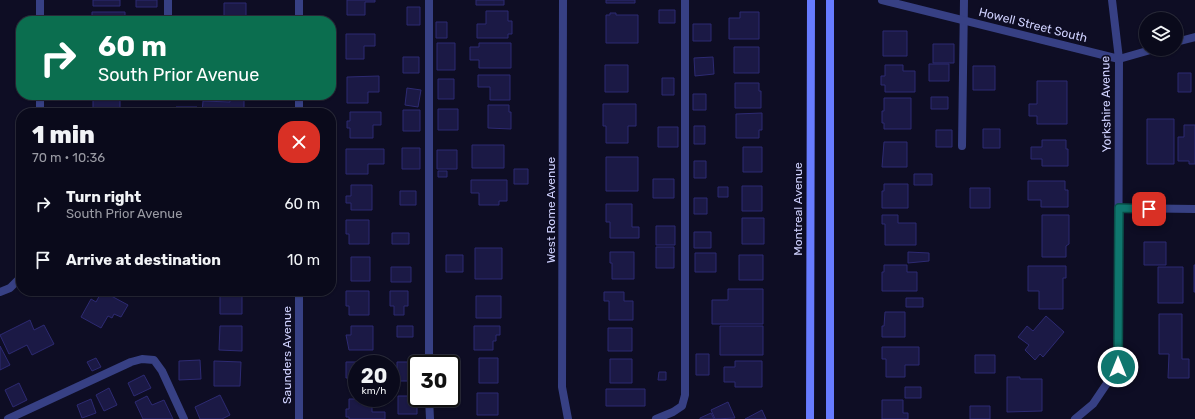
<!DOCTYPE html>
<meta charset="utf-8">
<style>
:root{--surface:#0a0a1b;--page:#181828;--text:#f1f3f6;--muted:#999aa3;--line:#2a2b3a}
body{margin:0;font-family:Rubik,sans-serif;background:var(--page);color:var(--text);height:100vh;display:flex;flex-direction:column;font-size:15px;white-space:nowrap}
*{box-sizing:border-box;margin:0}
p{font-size:13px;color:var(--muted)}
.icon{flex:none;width:22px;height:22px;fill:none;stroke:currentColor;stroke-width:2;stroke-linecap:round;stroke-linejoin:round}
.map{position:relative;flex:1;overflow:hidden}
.drawer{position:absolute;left:16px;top:108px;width:320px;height:188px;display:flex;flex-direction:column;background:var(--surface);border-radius:16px;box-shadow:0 1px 3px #0004,0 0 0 1px var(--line)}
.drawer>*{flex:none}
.banner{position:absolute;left:16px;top:16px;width:320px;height:84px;border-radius:16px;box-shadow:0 1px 3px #0004,0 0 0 1px var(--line);background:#0b6e4f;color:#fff;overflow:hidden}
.buttons{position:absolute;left:1139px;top:12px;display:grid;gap:8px}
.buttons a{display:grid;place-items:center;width:44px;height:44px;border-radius:50%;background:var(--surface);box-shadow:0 1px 3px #0004,0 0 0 1px var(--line);font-size:20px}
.speed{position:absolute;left:348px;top:355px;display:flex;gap:8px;font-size:20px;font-weight:700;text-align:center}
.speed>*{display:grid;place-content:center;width:52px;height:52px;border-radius:50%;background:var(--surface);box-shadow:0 1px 3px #0004,0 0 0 1px var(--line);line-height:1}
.speed small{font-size:10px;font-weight:400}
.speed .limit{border:2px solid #111;border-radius:6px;background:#fff;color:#111}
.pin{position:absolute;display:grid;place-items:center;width:34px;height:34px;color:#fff;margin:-17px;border-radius:8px;box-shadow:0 2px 6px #0006}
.me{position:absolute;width:44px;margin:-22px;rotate:0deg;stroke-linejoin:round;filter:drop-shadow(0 0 3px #0008)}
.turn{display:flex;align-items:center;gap:14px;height:84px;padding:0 16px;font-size:18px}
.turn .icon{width:52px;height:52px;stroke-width:2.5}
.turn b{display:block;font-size:28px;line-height:34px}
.round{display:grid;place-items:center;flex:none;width:42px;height:42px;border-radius:16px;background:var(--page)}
.headline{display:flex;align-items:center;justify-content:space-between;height:68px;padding:0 16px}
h1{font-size:24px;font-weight:800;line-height:30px}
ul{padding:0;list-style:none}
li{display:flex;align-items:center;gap:12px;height:56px;padding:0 16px}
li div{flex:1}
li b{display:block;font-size:15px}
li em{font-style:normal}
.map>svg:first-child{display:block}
</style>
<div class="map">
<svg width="1195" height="419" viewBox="0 0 1195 419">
<rect width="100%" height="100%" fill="#0e0d24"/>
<path fill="#1b1945" stroke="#2d2a72" d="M 93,0 L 120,0 L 120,6 L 93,6 Z
M 136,0 L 157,0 L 157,7 L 136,7 Z
M 347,0 L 375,0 L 375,2 L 365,2 L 365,15 L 347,15 Z
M 476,0 L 504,0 L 504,5 L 476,5 Z
M 606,0 L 635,0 L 635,3 L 606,3 Z
M 224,3 L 246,3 L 246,21 L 224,21 Z
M 407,7 L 420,7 L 420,25 L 407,25 Z
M 659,10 L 675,10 L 675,23 L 659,23 Z
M 486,11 L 508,11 L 508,21 L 512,21 L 512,34 L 508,34 L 508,38 L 477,38 L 477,24 L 486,24 Z
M 92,12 L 125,12 L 125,21 L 92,21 Z
M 740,12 L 759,12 L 759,39 L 729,39 L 729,18 L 740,18 Z
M 610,13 L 616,13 L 616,15 L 638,15 L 638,43 L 606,43 L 606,15 L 610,15 Z
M 436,22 L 447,22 L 447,38 L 436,38 Z
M 693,24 L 711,24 L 711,41 L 693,41 Z
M 883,31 L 907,31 L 907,56 L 883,56 Z
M 346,34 L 375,34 L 375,46 L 364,46 L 364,59 L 346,59 Z
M 437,43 L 455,43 L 455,70 L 437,70 Z
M 479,43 L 511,43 L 511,68 L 479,68 L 479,60 L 470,60 L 470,47 L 479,47 Z
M 933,44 L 954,44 L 954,63 L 933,63 Z
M 734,47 L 759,47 L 759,73 L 734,73 Z
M 403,57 L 419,57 L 419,73 L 403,73 Z
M 713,57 L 714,74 L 695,76 L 694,58 Z
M 929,64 L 949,64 L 949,81 L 929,81 Z
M 605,65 L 628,65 L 628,92 L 605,92 Z
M 885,65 L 903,65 L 903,71 L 915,71 L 915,92 L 885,92 L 885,85 L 881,85 L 881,76 L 885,76 Z
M 973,66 L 995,66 L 995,90 L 973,90 Z
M 1178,73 L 1191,73 L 1191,92 L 1178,92 Z
M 478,75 L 510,75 L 510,100 L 490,100 L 490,87 L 478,87 Z
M 379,76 L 379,92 L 368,92 L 368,103 L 347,103 L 347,77 Z
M 662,78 L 674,78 L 674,95 L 662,95 Z
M 438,79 L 454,79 L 454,99 L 438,99 Z
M 1037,81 L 1067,81 L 1067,124 L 1037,124 L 1037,116 L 1029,116 L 1029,104 L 1037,104 Z
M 735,83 L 759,83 L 759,91 L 761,91 L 761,108 L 735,108 Z
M 407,88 L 421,90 L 418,107 L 405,105 Z
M 693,94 L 706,94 L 706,110 L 693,110 Z
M 93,95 L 120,95 L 120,113 L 93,112 Z
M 931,97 L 948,97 L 948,109 L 931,109 Z
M 884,98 L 911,98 L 911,129 L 884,129 L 884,123 L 882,123 L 882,111 L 884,111 Z
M 230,99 L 244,99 L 244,113 L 202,113 L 203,101 L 230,102 Z
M 603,104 L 636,104 L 636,126 L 628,126 L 628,143 L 606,143 L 606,126 L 603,126 Z
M 488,105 L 509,105 L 509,112 L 511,112 L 511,129 L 488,128 Z
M 176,107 L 197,107 L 197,113 L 176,113 Z
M 438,109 L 458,109 L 458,130 L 438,130 Z
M 403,110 L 420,110 L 420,131 L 403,131 Z
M 350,112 L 381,112 L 381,125 L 373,125 L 373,138 L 350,138 L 350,128 L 347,128 L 347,121 L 350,121 Z
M 762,113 L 762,130 L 759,130 L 759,138 L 736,138 L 736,114 Z
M 1147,119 L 1174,119 L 1174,164 L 1147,164 Z
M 1184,125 L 1195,125 L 1195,164 L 1189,164 L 1189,161 L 1178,161 L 1178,137 L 1184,137 Z
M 694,126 L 705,126 L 705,144 L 694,144 Z
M 658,127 L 678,127 L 678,147 L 658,147 Z
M 983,129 L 1000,129 L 1000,148 L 983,148 Z
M 936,130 L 952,130 L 952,147 L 936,147 Z
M 1042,140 L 1066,140 L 1066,149 L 1068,149 L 1068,166 L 1042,166 L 1042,159 L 1031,159 L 1031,147 L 1042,147 Z
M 884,142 L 907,142 L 907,167 L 882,167 Z
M 472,145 L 504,145 L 504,168 L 472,168 Z
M 743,147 L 762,147 L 762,172 L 743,172 Z
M 402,148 L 420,148 L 420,169 L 402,169 Z
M 346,149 L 384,149 L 384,164 L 368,164 L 368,174 L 346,174 Z
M 437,150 L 457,150 L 457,169 L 437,169 Z
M 606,157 L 638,157 L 638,191 L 606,191 Z
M 694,161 L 706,161 L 706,178 L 694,178 Z
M 514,169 L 528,169 L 528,184 L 514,184 Z
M 438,171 L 447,171 L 447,177 L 438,177 Z
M 914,174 L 932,174 L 932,185 L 914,185 Z
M 653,179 L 674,179 L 674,198 L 653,198 Z
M 471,180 L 507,180 L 507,201 L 499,201 L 499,205 L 479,205 L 479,193 L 471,193 Z
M 1028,181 L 1065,181 L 1065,190 L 1068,190 L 1068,207 L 1041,207 L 1041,200 L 1028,200 Z
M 884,184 L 908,184 L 908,208 L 882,208 L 882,191 L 884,191 Z
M 351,185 L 372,185 L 372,210 L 351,210 L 351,203 L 346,203 L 346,196 L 351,196 Z
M 742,186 L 762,186 L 762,211 L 742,211 Z
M 718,187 L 728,187 L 728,197 L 718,197 Z
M 970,188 L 990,188 L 990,208 L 970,208 Z
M 400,191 L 416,191 L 416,205 L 400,205 Z
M 694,198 L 707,198 L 707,214 L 694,214 Z
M 606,204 L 632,204 L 632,227 L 639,227 L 639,238 L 610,238 L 610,222 L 606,222 Z
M 882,215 L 898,215 L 898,223 L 916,223 L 916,245 L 885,245 L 885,224 L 882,224 Z
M 1042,215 L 1069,215 L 1069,244 L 1066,246 L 1066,257 L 1042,257 Z
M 742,218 L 764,218 L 764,244 L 742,244 Z
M 346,220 L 369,220 L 369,244 L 349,244 L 349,234 L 346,234 Z
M 656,226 L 675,226 L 675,245 L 656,245 Z
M 694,232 L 711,232 L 711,248 L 694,248 Z
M 392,233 L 409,233 L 409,244 L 392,244 Z
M 1144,242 L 1166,242 L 1166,265 L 1144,265 Z
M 656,247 L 674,247 L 674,268 L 656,268 Z
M 475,248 L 502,248 L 502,279 L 475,279 Z
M 610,252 L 634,252 L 634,279 L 612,279 L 612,263 L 610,263 Z
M 908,252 L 929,253 L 929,261 L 908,263 Z
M 695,253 L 716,253 L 716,272 L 695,272 Z
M 446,255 L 463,255 L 463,272 L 446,272 Z
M 739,255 L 763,255 L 763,280 L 739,280 Z
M 351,257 L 370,257 L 370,281 L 351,281 Z
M 884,265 L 907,265 L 907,272 L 917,272 L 917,291 L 882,291 L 882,272 L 884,272 Z
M 1194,265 L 1195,265 L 1195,292 L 1194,292 Z
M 1028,266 L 1066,266 L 1066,278 L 1063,278 L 1063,309 L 1039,309 L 1039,291 L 1028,291 Z
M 391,267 L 411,267 L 411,282 L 391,282 Z
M 1158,267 L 1183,267 L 1183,303 L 1158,303 Z
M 728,289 L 763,289 L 763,324 L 712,324 L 712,300 L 728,300 Z
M 102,291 L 128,305 L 121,317 L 114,314 L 112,318 L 108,316 L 101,328 L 81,317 L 91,299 L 96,302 Z
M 220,291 L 242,291 L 242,314 L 220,314 Z
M 346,291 L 369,291 L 369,315 L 349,315 L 349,306 L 346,306 Z
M 390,291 L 408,291 L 408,306 L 404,306 L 404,315 L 394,315 L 394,306 L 390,306 Z
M 604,292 L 624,292 L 624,301 L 633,301 L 633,320 L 609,320 L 609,301 L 604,301 Z
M 476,296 L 501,296 L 501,318 L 476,318 Z
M 906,298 L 923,298 L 923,307 L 906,307 Z
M 885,312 L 905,312 L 905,337 L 882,337 L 882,326 L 884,326 Z
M 1159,314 L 1182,314 L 1182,359 L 1189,359 L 1189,378 L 1168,378 L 1169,354 L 1159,354 Z
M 1046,316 L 1064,332 L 1043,357 L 1040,354 L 1035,360 L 1025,350 L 1029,345 L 1018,337 L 1027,326 L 1033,331 Z
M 30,320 L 34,330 L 44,325 L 54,344 L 32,355 L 27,345 L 9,354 L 0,335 Z
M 220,326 L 242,326 L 242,351 L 219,350 Z
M 351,326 L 373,326 L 373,350 L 349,350 L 346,335 L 351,335 Z
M 397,326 L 413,326 L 413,337 L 397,337 Z
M 474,326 L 500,326 L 500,335 L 496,335 L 496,341 L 493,341 L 493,350 L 474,350 Z
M 720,326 L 763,326 L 763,355 L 720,355 Z
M 608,328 L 632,328 L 632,351 L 608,351 Z
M 0,346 L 10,365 L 0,370 Z
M 882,347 L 919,347 L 919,365 L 905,365 L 905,377 L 886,377 L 886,359 L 882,359 Z
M 696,354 L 709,354 L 709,375 L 696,375 Z
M 975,355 L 995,355 L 995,373 L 975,373 Z
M 96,358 L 101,367 L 92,371 L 87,362 Z
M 479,358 L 498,358 L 498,383 L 479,383 Z
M 610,359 L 632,359 L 632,383 L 610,383 Z
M 200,360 L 201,379 L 179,380 L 179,361 Z
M 214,361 L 241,362 L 240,386 L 214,386 Z
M 735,361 L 762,361 L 762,387 L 735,387 L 735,382 L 724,382 L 724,367 L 735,367 Z
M 346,362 L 381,362 L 381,364 L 357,364 L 357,386 L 349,386 L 349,378 L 346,378 Z
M 397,362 L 414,362 L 414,381 L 397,381 Z
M 451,369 L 456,369 L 456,385 L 451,385 Z
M 659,372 L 666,372 L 666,380 L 658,380 Z
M 144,375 L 151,388 L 134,396 L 128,383 Z
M 1007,377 L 1020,377 L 1020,379 L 1042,379 L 1042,411 L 1007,412 Z
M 19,383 L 27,400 L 13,407 L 5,390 Z
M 905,387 L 921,387 L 921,398 L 905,398 Z
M 109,388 L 117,405 L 104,411 L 96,395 Z
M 451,389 L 454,389 L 454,404 L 438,404 L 438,398 L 451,398 Z
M 606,389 L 645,389 L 645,406 L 606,406 Z
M 477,393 L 498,393 L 498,415 L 477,415 Z
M 220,395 L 230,415 L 222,419 L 200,419 L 195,407 Z
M 147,396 L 152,405 L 164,400 L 173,419 L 143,419 L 135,402 Z
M 398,396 L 417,396 L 417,414 L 398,414 Z
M 91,399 L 96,413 L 82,418 L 77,405 Z
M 349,399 L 372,399 L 372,412 L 385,412 L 385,419 L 349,419 L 349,417 L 346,417 L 346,409 L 349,409 Z
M 882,400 L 903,400 L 903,413 L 908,413 L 908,419 L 882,419 Z
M 728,402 L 735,418 L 715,419 L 711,410 Z
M 970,406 L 990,406 L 990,419 L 970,419 Z
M 762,410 L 766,419 L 745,419 Z
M 711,413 L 714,419 L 700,419 L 700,418 Z"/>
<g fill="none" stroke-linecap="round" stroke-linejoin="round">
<path stroke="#374084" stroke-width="8" d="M 168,0 L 168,21
M 429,0 L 429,364
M 962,146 L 964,0
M 429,398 L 430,419
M 8,419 L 131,362 L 142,359 L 154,360 L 162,371 L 184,419
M 656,419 L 673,412 L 682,406 L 685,395 L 685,0
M 1075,419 L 1093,404 L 1118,367"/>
<path stroke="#374084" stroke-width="8" d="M 40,0 L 40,21
M 563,0 L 562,387 L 568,419
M 882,0 L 1119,59 L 1154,49
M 1112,0 L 1119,59 L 1118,367
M 299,21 L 299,0
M 1176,42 L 1195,37
M 40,95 L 40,113
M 299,113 L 299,95
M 1119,208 L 1195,209
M 0,292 L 10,288 L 21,277
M 299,419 L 299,291"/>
<path stroke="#677bff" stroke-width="8" d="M 830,0 L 830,419
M 810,419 L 811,0"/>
</g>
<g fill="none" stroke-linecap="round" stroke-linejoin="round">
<defs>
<path id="route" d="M 1118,367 L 1119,208 L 1149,209"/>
</defs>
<use href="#route" stroke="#0a4d48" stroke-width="10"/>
<use href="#route" stroke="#0f766e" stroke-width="7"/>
</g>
<g text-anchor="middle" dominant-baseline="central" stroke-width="3.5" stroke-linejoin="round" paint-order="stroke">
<g font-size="12" fill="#d0d2ff" stroke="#0e0d24">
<text transform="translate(1033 25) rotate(14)">Howell Street South</text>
<text transform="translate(1106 104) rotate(-91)">Yorkshire Avenue</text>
<text transform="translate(798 209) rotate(-90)">Montreal Avenue</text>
<text transform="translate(551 210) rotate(-90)">West Rome Avenue</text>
<text transform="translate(287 355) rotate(-90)">Saunders Avenue</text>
</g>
</g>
</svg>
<div class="buttons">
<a><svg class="icon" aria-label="layers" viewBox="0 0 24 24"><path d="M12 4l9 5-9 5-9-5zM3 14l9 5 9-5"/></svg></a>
</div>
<div class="speed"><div>20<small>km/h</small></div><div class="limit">30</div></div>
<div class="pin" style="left:1149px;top:209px;background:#d93025"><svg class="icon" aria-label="arrive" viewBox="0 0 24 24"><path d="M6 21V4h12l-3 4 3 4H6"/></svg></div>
<svg class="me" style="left:1118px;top:367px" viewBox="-20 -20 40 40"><circle r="17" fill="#0f766e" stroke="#fff" stroke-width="3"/><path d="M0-11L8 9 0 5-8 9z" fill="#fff"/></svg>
<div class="banner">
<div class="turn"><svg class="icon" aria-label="right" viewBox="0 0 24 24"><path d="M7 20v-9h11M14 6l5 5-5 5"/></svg><div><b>60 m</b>South Prior Avenue</div></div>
</div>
<section class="drawer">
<div class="headline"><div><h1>1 min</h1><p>70 m · 10:36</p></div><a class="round" style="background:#d93025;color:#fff"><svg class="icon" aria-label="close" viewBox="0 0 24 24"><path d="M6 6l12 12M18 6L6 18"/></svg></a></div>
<ul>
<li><svg class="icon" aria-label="right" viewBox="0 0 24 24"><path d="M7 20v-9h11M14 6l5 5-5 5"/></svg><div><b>Turn right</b><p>South Prior Avenue</p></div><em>60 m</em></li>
<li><svg class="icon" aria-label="arrive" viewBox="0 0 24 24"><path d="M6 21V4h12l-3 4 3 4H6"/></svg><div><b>Arrive at destination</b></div><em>10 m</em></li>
</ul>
</section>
</div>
